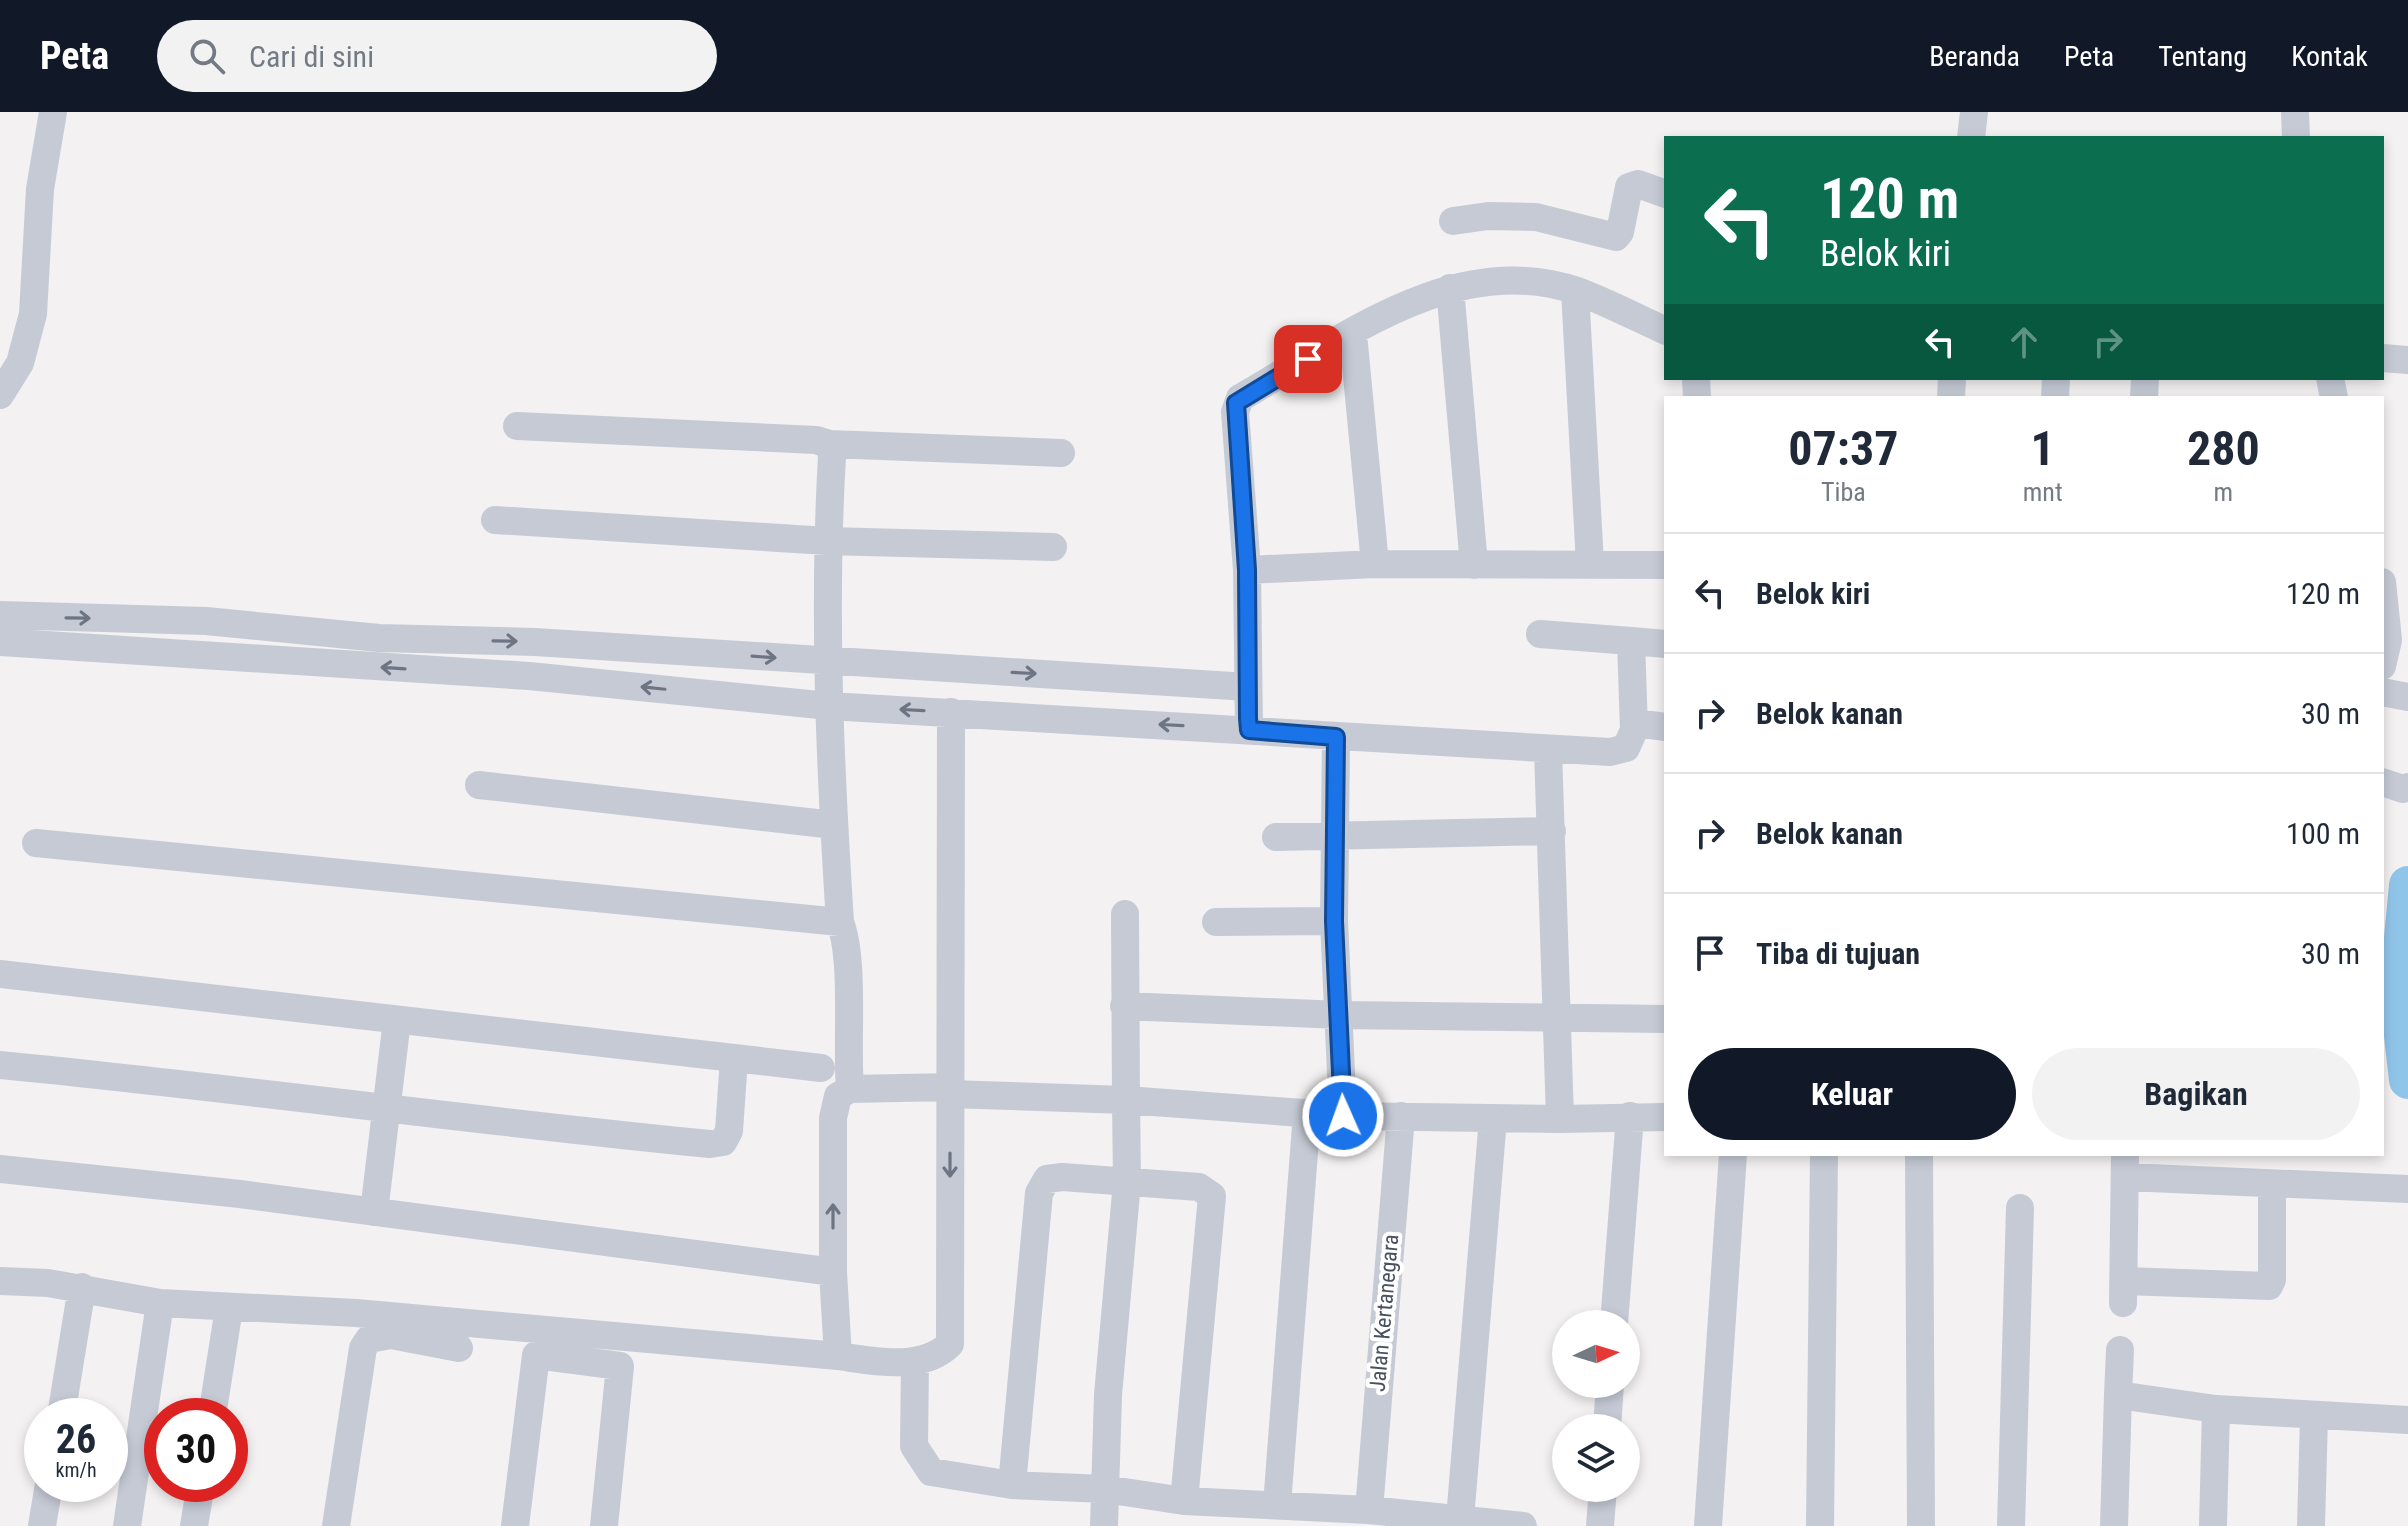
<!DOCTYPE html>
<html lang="id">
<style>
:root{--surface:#fff;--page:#f2f2f3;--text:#1f2937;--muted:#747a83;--line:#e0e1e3;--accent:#111827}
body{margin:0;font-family:"Roboto Condensed",sans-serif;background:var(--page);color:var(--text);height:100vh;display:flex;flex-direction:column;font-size:30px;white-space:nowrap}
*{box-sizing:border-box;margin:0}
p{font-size:26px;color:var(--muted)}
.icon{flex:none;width:44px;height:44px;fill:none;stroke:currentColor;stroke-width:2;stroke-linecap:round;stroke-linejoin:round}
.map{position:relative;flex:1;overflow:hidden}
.drawer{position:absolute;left:1664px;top:284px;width:720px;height:760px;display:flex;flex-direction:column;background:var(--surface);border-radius:0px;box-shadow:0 4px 12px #0003}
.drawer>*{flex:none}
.top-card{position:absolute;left:1664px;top:24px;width:720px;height:244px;border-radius:0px;box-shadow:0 4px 12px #0003;background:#0b6e4f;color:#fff;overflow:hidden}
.needle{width:52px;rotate:86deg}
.tools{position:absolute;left:1552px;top:1198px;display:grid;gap:16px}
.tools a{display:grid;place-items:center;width:88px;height:88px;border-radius:50%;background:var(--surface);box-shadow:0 4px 12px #0003;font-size:40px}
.speed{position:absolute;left:24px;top:1286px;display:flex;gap:16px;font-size:40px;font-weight:700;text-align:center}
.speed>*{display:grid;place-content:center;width:104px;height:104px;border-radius:50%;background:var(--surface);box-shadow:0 4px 12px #0003;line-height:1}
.speed small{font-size:20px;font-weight:400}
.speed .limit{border:12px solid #d22;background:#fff;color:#111}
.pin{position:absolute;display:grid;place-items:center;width:68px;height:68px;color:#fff;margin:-34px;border-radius:16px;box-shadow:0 4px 12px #0006}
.me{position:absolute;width:88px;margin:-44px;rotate:358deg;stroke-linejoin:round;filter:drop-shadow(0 0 6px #0008)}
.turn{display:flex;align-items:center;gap:28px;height:168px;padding:0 24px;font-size:36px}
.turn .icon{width:104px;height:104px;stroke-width:2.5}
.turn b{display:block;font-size:56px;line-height:68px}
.lanes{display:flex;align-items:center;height:76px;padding:0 24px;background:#0003;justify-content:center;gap:40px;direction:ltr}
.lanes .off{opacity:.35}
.eta{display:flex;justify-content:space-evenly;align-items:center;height:136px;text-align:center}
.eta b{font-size:48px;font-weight:700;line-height:56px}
.action{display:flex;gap:16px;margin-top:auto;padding:16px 24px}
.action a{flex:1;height:92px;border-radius:48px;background:var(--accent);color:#fff;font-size:32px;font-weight:700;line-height:92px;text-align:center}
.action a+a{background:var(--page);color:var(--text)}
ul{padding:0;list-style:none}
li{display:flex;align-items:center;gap:24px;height:120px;padding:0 24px;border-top:2px solid var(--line)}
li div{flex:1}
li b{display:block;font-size:30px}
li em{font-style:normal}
header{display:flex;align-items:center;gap:48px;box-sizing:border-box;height:112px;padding:0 40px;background:var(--accent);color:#fff}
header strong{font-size:38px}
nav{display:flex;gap:44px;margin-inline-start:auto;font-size:28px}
.search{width:560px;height:72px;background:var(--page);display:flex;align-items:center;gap:20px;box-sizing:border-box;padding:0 28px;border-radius:44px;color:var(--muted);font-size:30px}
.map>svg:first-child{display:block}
</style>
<header>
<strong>Peta</strong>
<div class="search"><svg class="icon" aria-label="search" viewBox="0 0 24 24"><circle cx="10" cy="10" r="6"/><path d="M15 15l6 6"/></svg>Cari di sini</div>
<nav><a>Beranda</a><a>Peta</a><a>Tentang</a><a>Kontak</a></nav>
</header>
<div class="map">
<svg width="2408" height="1414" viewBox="0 0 2408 1414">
<rect width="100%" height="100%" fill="#f3f1f1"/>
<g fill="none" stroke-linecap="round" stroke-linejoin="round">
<path stroke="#90c5ea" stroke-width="38" d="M 2408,773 L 2398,879 L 2408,968"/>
<path stroke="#c5cad5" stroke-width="28" d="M 2295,0 L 2296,26
M 1971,26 L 1974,0
M 1453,109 L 1488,104 L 1536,105 L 1616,125 L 1620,120 L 1629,75 L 1638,72 L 1666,82
M 1450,176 L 1474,453
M 1575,179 L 1590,452
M 1666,219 C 1637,206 1607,190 1577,179 C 1455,137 1340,229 1240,286 L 1235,300 L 1247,458 L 1375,452 L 1666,453
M 1353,222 L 1375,452
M 2382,246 L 2408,248
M 1696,266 L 1697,286
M 2330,266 L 2334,286
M 0,283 L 20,251 L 33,202 L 40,77 L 53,0
M 1951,286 L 1952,266
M 2055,286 L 2056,266
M 2144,286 L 2145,266
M 517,314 L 816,328 L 829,332 L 832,344 C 823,500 830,654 840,810 C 855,849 846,931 850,977
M 829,332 L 1061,341
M 495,408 L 827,429 L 1053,435
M 1247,458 L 1249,618
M 2382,470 L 2388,528 L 2382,554
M 0,503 L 206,509 L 379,526 L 535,530 L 1248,575
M 1540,522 L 1631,529
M 0,530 L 529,564 L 829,594 L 1610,640 L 1626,636 L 1634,618 L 1631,529 L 1666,532
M 2382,580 L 2408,585
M 1635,611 L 1666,615
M 1336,625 L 1334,809 L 1343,1004
M 1548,638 L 1560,1007
M 2382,670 L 2403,677 L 2408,675
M 479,673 L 834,713
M 1276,725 L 1552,719
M 36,731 L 840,810
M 1216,810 L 1334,809
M 0,862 L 734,946 L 729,1019 L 723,1030 L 710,1032 C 473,1009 237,976 0,953
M 1124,894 L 1340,903 L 1666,907
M 734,946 L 821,956
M 950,975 L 850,977 L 838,984 L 833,1006 L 833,1160 L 838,1244 C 873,1249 922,1260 950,1232 L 951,600
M 950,982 L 1126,988 L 1125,802
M 1919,1042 L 1921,1414
M 0,1057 L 240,1082 L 833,1160
M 2126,1065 L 2408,1077
M 374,1100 L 397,908
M 0,1169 L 48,1171 L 160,1191 L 127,1414
M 2124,1169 L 2269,1174 L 2272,1168 L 2272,1073
M 160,1191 L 356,1201 L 838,1244
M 2123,1191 L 2125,1042
M 1614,1212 L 1630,1004
M 915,1250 L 914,1334 L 931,1360 L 1012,1373 L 1105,1377 L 1184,1389 L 1369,1398 L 1523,1414
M 2118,1283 L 2120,1238
M 61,1304 L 82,1175
M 212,1304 L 229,1196
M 1607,1316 L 1610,1272
M 1012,1373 L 1039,1081 L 1047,1067 L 1062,1065 L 1199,1075 L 1212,1084 L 1184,1389
M 1277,1393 L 1307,1001
M 1369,1398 L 1401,1004
M 1460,1407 L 1493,1006
M 42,1414 L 49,1372
M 194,1414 L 201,1372
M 336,1414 L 363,1236 L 369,1227 L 391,1223 L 459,1236
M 515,1414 L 536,1243 L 620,1254 L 604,1414
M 1104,1414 L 1108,1283 L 1127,1070 L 1126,988 L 1343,1004 L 1560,1007 L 1666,1005
M 1600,1414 L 1603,1376
M 1708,1414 L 1733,1042
M 1820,1414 L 1824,1042
M 2011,1414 L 2020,1096
M 2114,1414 L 2118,1283 L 2216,1297 L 2408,1308
M 2213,1414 L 2216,1297
M 2311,1414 L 2314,1304"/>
</g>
<defs><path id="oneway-shaft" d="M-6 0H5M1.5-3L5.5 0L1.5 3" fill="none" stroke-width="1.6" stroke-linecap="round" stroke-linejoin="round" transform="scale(2)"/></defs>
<g stroke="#6e7582">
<use href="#oneway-shaft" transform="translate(78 506) rotate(1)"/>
<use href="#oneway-shaft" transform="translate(505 529) rotate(1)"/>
<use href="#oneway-shaft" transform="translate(764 545) rotate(4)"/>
<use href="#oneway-shaft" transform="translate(393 556) rotate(-176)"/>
<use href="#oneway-shaft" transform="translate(1024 561) rotate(3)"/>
<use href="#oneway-shaft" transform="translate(653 576) rotate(-174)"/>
<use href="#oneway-shaft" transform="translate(912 598) rotate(-177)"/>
<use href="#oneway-shaft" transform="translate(1171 613) rotate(-177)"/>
<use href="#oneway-shaft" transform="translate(950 1053) rotate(90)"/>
<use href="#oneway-shaft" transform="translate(833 1104) rotate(-90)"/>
</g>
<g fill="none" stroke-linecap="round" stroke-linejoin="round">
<defs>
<path id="route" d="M 1308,247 L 1236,291 L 1247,458 L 1248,606 L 1249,618 L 1336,625 L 1334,809 L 1343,1004"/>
</defs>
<use href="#route" stroke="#114b97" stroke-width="20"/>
<use href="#route" stroke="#1a73e8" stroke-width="14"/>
</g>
<g text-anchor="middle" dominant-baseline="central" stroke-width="8" stroke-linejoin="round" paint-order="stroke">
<g font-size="22" fill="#49505e" stroke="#fff">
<text transform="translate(1384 1201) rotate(-85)">Jalan Kertanegara</text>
</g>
</g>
</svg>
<div class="tools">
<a><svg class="needle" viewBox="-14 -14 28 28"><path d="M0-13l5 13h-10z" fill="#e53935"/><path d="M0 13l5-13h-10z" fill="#747a83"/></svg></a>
<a><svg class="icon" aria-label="layers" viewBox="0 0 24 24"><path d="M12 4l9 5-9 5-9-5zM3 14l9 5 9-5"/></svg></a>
</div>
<div class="speed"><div>26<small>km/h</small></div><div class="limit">30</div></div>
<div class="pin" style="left:1308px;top:247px;background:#d93025"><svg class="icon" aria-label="arrive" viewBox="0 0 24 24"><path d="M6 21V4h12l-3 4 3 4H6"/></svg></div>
<svg class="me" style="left:1343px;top:1004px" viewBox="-20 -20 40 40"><circle r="17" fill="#1a73e8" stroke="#fff" stroke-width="3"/><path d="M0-11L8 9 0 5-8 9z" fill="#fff"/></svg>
<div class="top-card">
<div class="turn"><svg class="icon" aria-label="left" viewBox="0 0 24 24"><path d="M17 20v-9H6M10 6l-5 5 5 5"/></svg><div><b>120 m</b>Belok kiri</div></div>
<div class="lanes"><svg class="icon" aria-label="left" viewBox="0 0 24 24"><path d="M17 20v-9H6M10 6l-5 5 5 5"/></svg><svg class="icon off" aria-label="ahead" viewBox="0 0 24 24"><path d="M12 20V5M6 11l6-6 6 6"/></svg><svg class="icon off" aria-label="right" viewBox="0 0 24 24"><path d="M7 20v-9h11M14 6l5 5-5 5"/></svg></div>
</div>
<section class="drawer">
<div class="eta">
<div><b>07:37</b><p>Tiba</p></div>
<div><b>1</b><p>mnt</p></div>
<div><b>280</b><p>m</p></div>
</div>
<ul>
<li><svg class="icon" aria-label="left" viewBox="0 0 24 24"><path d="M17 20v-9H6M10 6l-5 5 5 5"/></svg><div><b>Belok kiri</b></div><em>120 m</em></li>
<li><svg class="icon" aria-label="right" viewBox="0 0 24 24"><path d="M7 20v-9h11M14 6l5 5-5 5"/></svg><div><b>Belok kanan</b></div><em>30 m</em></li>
<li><svg class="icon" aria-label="right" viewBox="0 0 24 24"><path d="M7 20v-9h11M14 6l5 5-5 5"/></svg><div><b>Belok kanan</b></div><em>100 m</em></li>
<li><svg class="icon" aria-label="arrive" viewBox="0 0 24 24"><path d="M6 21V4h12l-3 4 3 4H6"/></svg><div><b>Tiba di tujuan</b></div><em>30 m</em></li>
</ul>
<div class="action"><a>Keluar</a><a>Bagikan</a></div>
</section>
</div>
